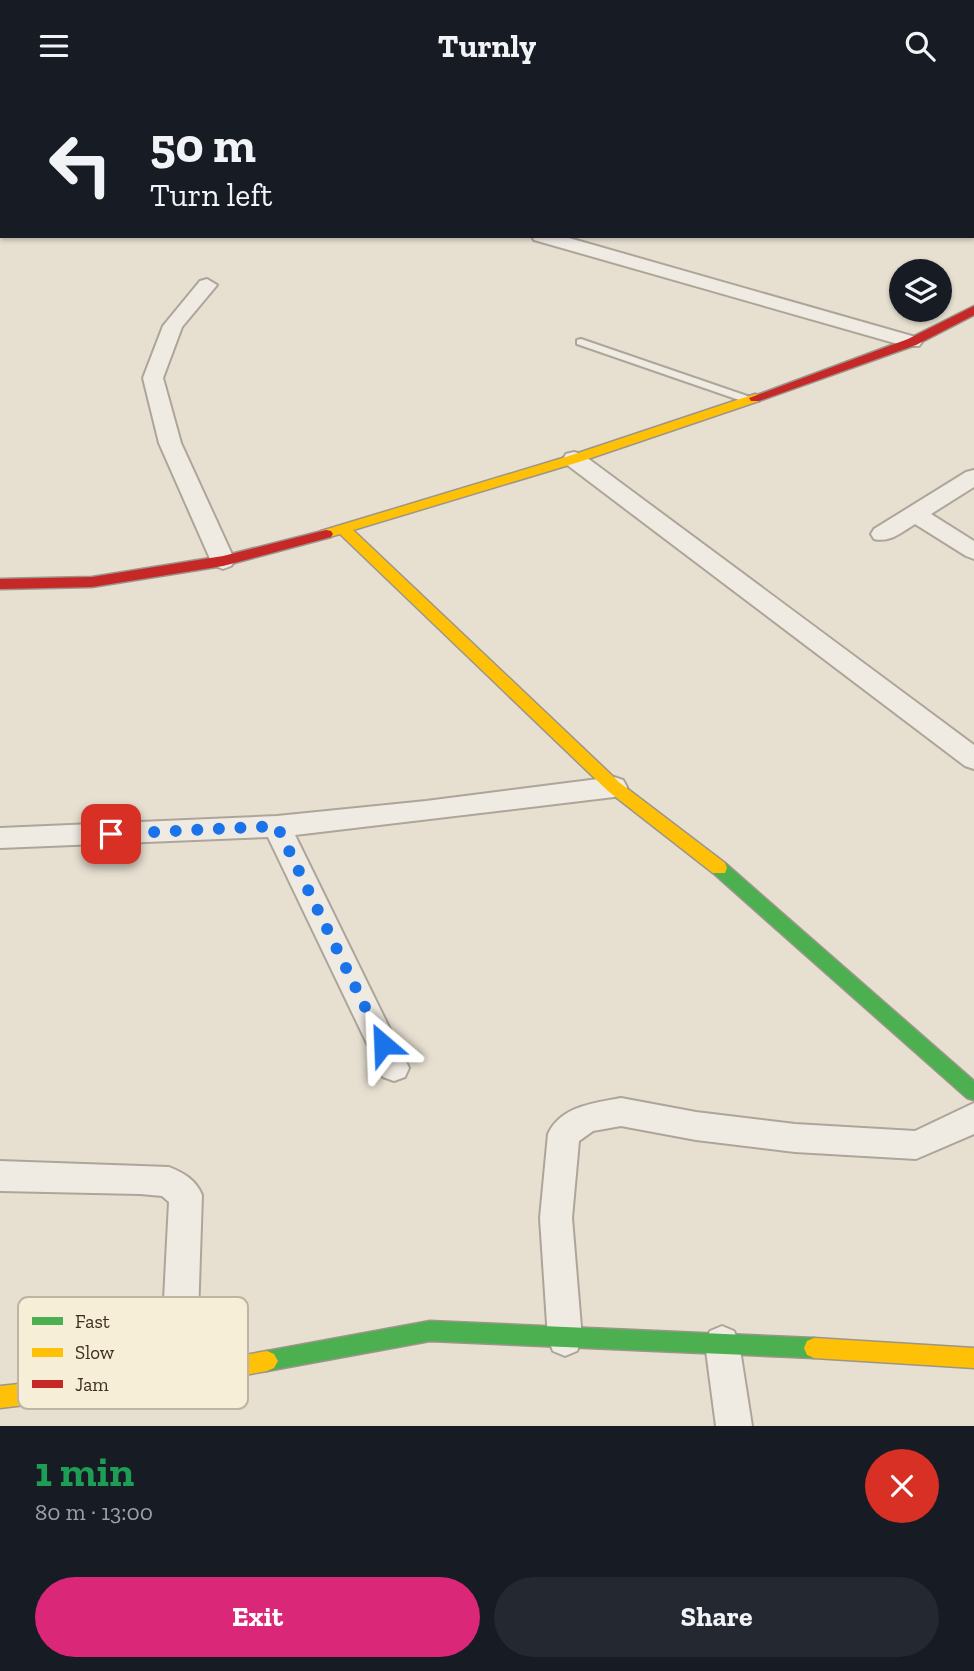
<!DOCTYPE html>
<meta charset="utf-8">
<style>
:root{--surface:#171b24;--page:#242831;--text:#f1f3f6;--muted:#9ea1a6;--accent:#db2777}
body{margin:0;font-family:"Zilla Slab",serif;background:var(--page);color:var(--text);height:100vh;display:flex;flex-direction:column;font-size:26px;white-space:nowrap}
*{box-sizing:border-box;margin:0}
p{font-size:23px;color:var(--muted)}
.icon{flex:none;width:38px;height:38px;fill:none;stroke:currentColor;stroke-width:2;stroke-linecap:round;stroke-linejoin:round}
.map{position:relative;height:1335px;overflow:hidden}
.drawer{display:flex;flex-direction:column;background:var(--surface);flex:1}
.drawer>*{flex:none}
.guide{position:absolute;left:0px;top:0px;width:975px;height:147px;box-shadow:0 2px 5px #0004;background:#171b24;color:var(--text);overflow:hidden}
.buttons{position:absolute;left:889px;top:168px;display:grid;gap:14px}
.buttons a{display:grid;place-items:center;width:63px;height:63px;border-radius:50%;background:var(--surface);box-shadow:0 2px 5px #0004;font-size:35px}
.pin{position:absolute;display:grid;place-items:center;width:60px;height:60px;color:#fff;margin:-30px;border-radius:14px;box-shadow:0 4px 10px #0006}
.me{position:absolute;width:77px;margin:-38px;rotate:334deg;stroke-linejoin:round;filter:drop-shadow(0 0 5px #0008)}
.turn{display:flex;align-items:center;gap:24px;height:147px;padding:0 35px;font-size:32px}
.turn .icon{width:91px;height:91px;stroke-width:2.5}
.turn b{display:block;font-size:49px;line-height:60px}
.round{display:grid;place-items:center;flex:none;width:74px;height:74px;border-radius:37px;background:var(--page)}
.head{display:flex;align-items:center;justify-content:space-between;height:119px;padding:0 35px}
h1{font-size:42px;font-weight:700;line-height:52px;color:#1e9e55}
.button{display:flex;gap:14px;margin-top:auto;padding:14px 35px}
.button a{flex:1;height:80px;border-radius:42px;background:var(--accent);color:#fff;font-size:28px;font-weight:700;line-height:80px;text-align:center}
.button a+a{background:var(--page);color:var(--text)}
header{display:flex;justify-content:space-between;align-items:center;height:91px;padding:0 35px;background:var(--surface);font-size:32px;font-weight:700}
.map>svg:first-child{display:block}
</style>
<header><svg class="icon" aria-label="menu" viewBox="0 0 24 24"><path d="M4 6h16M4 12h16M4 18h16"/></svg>Turnly<svg class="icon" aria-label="search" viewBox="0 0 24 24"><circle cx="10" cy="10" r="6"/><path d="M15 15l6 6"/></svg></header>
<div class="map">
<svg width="974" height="1335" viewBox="0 0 974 1335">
<rect width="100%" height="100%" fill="#e7e0d1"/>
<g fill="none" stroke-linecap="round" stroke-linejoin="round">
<defs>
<path id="lane" d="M 581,248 L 753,307 L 755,309 L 753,311 L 745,311 L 577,253 L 577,249 Z"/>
<path id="street" d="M 41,0 L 59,0 L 40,2 Z
M 328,0 L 346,0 L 347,2 L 329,2 Z
M 557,0 L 577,0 L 556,2 Z
M 616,0 L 632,0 L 632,2 L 616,2 Z
M 682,0 L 721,0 L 722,2 L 683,2 Z
M 973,17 L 974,17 L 974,27 L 973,27 Z
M 0,25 L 2,25 L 0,36 Z
M 973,109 L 974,109 L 974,119 L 973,119 Z
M 532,145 L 562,145 L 919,247 L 922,251 L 919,255 L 905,255 L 534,149 Z
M 207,188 L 217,194 L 182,236 L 163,287 L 181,352 L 235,470 L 231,475 L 223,478 L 215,475 L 211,470 L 159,352 L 143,287 L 163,235 L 200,190 Z
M 574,361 L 582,363 L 974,654 L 974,678 L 965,675 L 566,373 L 563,368 L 566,363 Z
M 974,379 L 974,396 L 931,423 L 974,450 L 974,468 L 966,465 L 915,433 C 902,441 890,452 874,448 L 871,443 L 874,438 L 966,381 Z
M 614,686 L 623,689 L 627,696 L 623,703 L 614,706 L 295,744 L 409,977 L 405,986 L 394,990 L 383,986 L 268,746 L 0,757 L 0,737 L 277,725 L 426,710 Z
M 621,1007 L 696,1021 L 795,1033 L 915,1040 L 974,1012 L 974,1043 L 916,1068 L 795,1061 L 696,1049 L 621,1035 L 593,1040 L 579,1050 L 572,1127 L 582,1248 L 577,1260 L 565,1265 L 553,1260 L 548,1248 L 540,1127 L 548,1043 C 561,1015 594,1012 621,1007 Z
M 0,1070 L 169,1076 C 184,1082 196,1089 202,1104 L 196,1286 L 190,1298 L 178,1303 L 166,1298 L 160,1286 L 169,1111 L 162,1105 L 140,1103 L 0,1100 Z
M 722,1235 L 734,1240 L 739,1252 L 752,1335 L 716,1335 L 705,1252 L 710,1240 Z"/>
<path id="fast" d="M 719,771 L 725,772 L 974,990 L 974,1009 L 967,1007 L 713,782 L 711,777 L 713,772 Z
M 430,1230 L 814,1247 L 821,1250 L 824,1257 L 821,1264 L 814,1267 L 430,1250 L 267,1280 L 260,1277 L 256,1270 L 260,1263 L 267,1260 Z"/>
<path id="slow" d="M 755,303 L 759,304 L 759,310 L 579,371 L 353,439 L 620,692 L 725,772 L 727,777 L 725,782 L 713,782 L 608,700 L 340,443 L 326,447 L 319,443 L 321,440 L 569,365 Z
M 814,1247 L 974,1257 L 974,1277 L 814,1267 L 807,1264 L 804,1257 L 807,1250 Z
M 267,1260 L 274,1263 L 278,1270 L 274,1277 L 267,1280 L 178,1296 L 0,1317 L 0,1295 L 178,1276 Z"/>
<path id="jam" d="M 974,215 L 974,224 L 916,254 L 759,310 L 751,310 L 749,307 L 908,248 Z
M 326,439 L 331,440 L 333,443 L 331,446 L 223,475 L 92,496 L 0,498 L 0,488 L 92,486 L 223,465 Z"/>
</defs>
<use href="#lane" stroke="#ada599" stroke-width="4"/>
<use href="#street" stroke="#ada599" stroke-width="4"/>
<use href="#fast" stroke="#9c958a" stroke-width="3"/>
<use href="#slow" stroke="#9c958a" stroke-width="3"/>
<use href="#jam" stroke="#9c958a" stroke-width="3"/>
<use href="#lane" fill="#efebe3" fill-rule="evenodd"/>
<use href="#street" fill="#efebe3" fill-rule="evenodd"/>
<use href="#fast" fill="#4caf50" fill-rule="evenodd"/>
<use href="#slow" fill="#ffc107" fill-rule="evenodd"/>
<use href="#jam" fill="#c62828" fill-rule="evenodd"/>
</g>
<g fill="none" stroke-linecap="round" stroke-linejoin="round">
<path stroke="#1a73e8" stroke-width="12" stroke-dasharray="0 21.6" d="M 111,743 L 277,735 L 383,953"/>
</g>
<rect x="18" y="1206" width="230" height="112" rx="10" fill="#f7eed8" stroke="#bfb4a1" stroke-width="2"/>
<rect x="32" y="1226" width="31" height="8" fill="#4caf50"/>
<rect x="32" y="1257" width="31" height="9" fill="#ffc107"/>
<rect x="32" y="1289" width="31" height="8" fill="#c62828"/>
<g font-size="19" fill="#3d2e20">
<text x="75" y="1237">Fast</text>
<text x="75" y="1268">Slow</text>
<text x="75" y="1300">Jam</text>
</g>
</svg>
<div class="buttons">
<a><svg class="icon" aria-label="layers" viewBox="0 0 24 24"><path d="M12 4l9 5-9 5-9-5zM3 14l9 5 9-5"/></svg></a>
</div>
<div class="pin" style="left:111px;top:743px;background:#d93025"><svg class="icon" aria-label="arrive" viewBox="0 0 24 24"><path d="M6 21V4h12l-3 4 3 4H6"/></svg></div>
<svg class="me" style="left:383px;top:953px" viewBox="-20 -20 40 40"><path d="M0-17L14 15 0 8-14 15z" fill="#1a73e8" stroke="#fff" stroke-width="4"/></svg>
<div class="guide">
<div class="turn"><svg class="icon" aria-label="left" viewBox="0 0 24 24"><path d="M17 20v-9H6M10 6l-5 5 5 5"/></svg><div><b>50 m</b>Turn left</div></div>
</div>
</div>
<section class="drawer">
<div class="head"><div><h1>1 min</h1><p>80 m · 13:00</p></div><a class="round" style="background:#d93025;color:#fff"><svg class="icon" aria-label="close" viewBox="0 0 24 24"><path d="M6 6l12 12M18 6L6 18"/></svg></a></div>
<div class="button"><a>Exit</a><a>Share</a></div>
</section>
